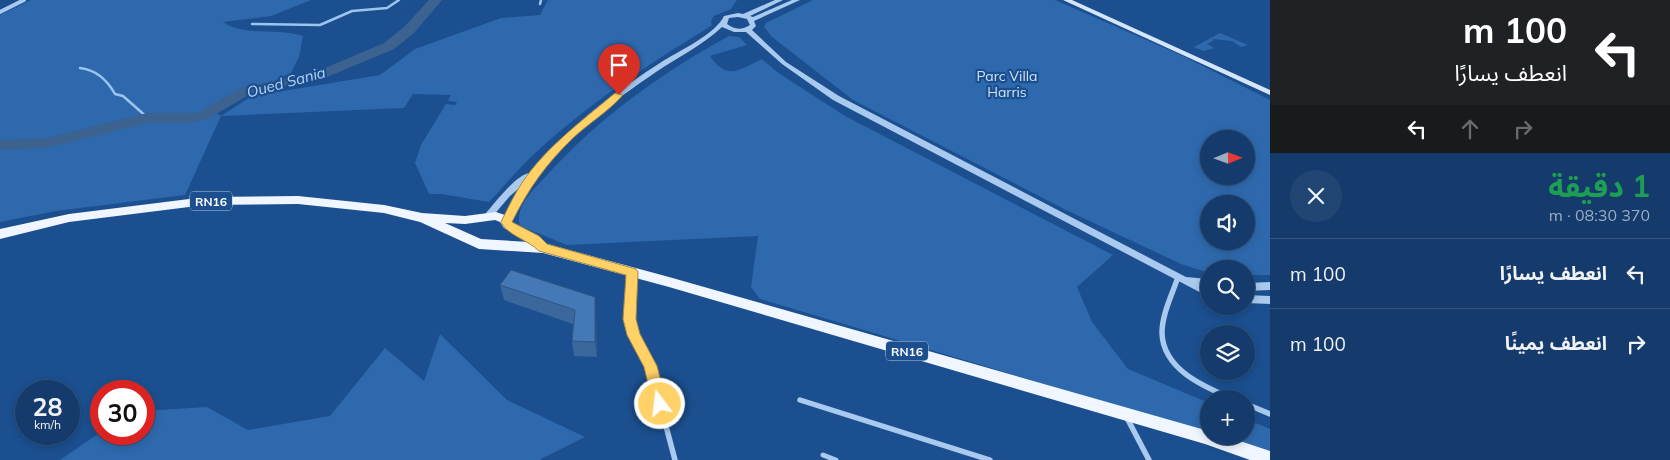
<!DOCTYPE html>
<html lang="ar">
<meta charset="utf-8">
<style>
:root{--surface:#143b6b;--page:#214673;--text:#f1f3f6;--muted:#9dadc1;--line:#33557e}
body{margin:0;font-family:Mulish,"Noto Sans Arabic",sans-serif;background:var(--page);color:var(--text);direction:rtl;height:100vh;display:flex;flex-direction:column;font-size:19px;white-space:nowrap}
*{box-sizing:border-box;margin:0}
p{font-size:16px;color:var(--muted)}
.icon{flex:none;width:28px;height:28px;fill:none;stroke:currentColor;stroke-width:2;stroke-linecap:round;stroke-linejoin:round}
.map{position:relative;flex:1;overflow:hidden;direction:ltr}
.side{display:flex;flex-direction:column;background:var(--surface);width:400px}
.side>*{flex:none}
.guide{background:#202124;color:#fff;overflow:hidden}
.needle{width:32px;rotate:89deg}
.buttons{position:absolute;left:1200px;top:130px;display:grid;gap:10px}
.buttons a{display:grid;place-items:center;width:55px;height:55px;border-radius:50%;background:var(--surface);box-shadow:0 2px 8px #0003,0 0 0 1px var(--line);font-size:25px}
.speed{position:absolute;left:15px;top:380px;display:flex;gap:10px;font-size:25px;font-weight:700;text-align:center}
.speed>*{display:grid;place-content:center;width:65px;height:65px;border-radius:50%;background:var(--surface);box-shadow:0 2px 8px #0003,0 0 0 1px var(--line);line-height:1}
.speed small{font-size:12px;font-weight:400}
.speed .limit{border:8px solid #d22;background:#fff;color:#111}
.pin{position:absolute;display:grid;place-items:center;width:42px;height:42px;color:#fff;margin:-51px -21px;border-radius:50% 50% 50% 0;rotate:-45deg;box-shadow:0 0 5px #0007}
.pin .icon{rotate:45deg}
.me{position:absolute;width:55px;margin:-28px;rotate:345deg;stroke-linejoin:round;filter:drop-shadow(0 0 4px #0008)}
.turn{display:flex;align-items:center;gap:18px;height:105px;padding:0 20px;font-size:22px}
.turn .icon{width:65px;height:65px;stroke-width:2.5}
.turn b{display:block;font-size:35px;line-height:42px}
.lanes{display:flex;align-items:center;height:48px;padding:0 20px;background:#0003;justify-content:center;gap:25px;direction:ltr}
.lanes .off{opacity:.35}
.round{display:grid;place-items:center;flex:none;width:52px;height:52px;border-radius:26px;background:var(--page)}
.summary{display:flex;align-items:center;justify-content:space-between;height:85px;padding:0 20px}
h1{font-size:30px;font-weight:700;line-height:38px;color:#1e9e55}
ul{padding:0;list-style:none}
li{display:flex;align-items:center;gap:15px;height:70px;padding:0 20px;border-top:1px solid var(--line)}
li div{flex:1}
li b{display:block;font-size:19px}
li em{font-style:normal}
main{display:flex;flex:1;min-height:0}
.map>svg:first-child{display:block}
</style>
<main>
<section class="side">
<div class="guide">
<div class="turn"><svg class="icon" aria-label="left" viewBox="0 0 24 24"><path d="M17 20v-9H6M10 6l-5 5 5 5"/></svg><div><b>100 m</b>انعطف يسارًا</div></div>
<div class="lanes"><svg class="icon" aria-label="left" viewBox="0 0 24 24"><path d="M17 20v-9H6M10 6l-5 5 5 5"/></svg><svg class="icon off" aria-label="ahead" viewBox="0 0 24 24"><path d="M12 20V5M6 11l6-6 6 6"/></svg><svg class="icon off" aria-label="right" viewBox="0 0 24 24"><path d="M7 20v-9h11M14 6l5 5-5 5"/></svg></div>
</div>
<div class="summary"><div><h1>1 دقيقة</h1><p>370 m · 08:30</p></div><a class="round"><svg class="icon" aria-label="close" viewBox="0 0 24 24"><path d="M6 6l12 12M18 6L6 18"/></svg></a></div>
<ul>
<li><svg class="icon" aria-label="left" viewBox="0 0 24 24"><path d="M17 20v-9H6M10 6l-5 5 5 5"/></svg><div><b>انعطف يسارًا</b></div><em>100 m</em></li>
<li><svg class="icon" aria-label="right" viewBox="0 0 24 24"><path d="M7 20v-9h11M14 6l5 5-5 5"/></svg><div><b>انعطف يمينًا</b></div><em>100 m</em></li>
</ul>
</section>
<div class="map">
<svg width="1270" height="460" viewBox="0 0 1270 460">
<rect width="100%" height="100%" fill="#1b4f8f"/>
<path fill="#2e69ad" fill-rule="evenodd" d="M 31,0 L 311,0 L 271,16 L 223,22 C 244,37 278,27 303,36 L 299,57 L 291,73 L 271,82 L 249,87 L 207,109 L 221,116 L 252,96 L 380,75 L 415,49 L 501,18 L 540,15 L 548,0 L 737,0 L 731,9 L 714,16 L 711,21 L 712,25 L 708,28 C 645,66 584,107 530,158 C 516,171 503,188 489,202 L 441,194 L 429,194 L 415,163 L 421,145 L 446,104 L 455,105 L 457,102 L 448,101 L 451,95 L 413,94 L 404,108 L 221,116 L 185,195 L 56,211 L 0,222 L 0,15 Z
M 813,0 L 1055,0 L 1183,56 L 1270,100 L 1270,275 L 1246,275 L 1246,269 L 1209,269 L 1209,273 L 1181,264 L 1064,209 L 853,100 L 772,37 L 764,27 L 766,23 ZM 1209,139 L 1246,139 L 1246,176 L 1209,176 ZM 1209,204 L 1246,204 L 1246,241 L 1209,241 Z
M 1220,33 L 1248,45 L 1241,47 L 1232,41 L 1213,39 L 1213,41 L 1207,44 L 1214,48 L 1204,51 L 1194,47 Z
M 729,36 L 739,37 L 747,45 L 710,56 C 727,81 739,70 762,59 L 777,72 L 845,116 L 1113,255 L 1077,287 L 1092,322 L 1128,369 L 1209,403 L 1209,433 L 760,299 L 751,287 L 758,236 L 567,245 L 520,226 C 514,207 535,188 547,175 C 600,117 661,73 729,36 Z
M 440,334 L 507,400 L 585,437 L 539,460 L 60,460 L 101,432 L 144,434 L 144,411 L 207,407 L 248,430 L 330,416 L 385,348 L 424,381 Z
M 1246,419 L 1270,429 L 1270,454 L 1219,436 L 1246,436 Z"/>
<g fill="none" stroke-linecap="round" stroke-linejoin="round">
<path stroke="#9cc4f0" stroke-width="2.5" d="M 540,4 L 541,0
M 252,24 L 320,25 L 352,11 L 387,8 L 399,0
M 80,68 C 97,70 107,80 115,94 L 123,96 L 148,118"/>
<path fill="#3c6290" fill-rule="evenodd" d="M 429,0 L 442,0 L 414,33 L 394,49 L 327,77 L 252,93 L 211,117 L 193,123 L 147,123 L 47,148 L 0,150 L 0,140 L 47,138 L 147,113 L 192,113 L 201,111 L 242,87 L 318,71 L 384,43 L 404,27 Z"/>
<path stroke="#a9c9ee" stroke-width="5" d="M 823,455 L 836,460"/>
<path stroke="#a9c9ee" stroke-width="4" d="M 0,12 L 24,0"/>
<path stroke="#a9c9ee" stroke-width="5.5" d="M 632,272 L 630,319 L 634,335 L 650,366 L 675,460
M 1178,277 C 1172,295 1162,314 1162,333 C 1163,370 1205,387 1233,399
M 800,400 L 990,460
M 1246,404 L 1270,414
M 1126,416 L 1149,460"/>
<path fill="#a9c9ee" fill-rule="evenodd" d="M 775,0 L 783,0 L 750,16 L 753,17 L 792,0 L 800,0 L 754,21 L 756,26 L 752,30 L 786,62 L 839,96 L 1186,277 L 1209,279 L 1209,287 L 1204,286 L 1209,288 L 1209,297 L 833,100 L 782,64 L 746,32 L 734,32 L 722,27 C 703,45 678,57 656,72 C 612,102 568,134 536,178 C 526,192 519,208 510,224 L 504,224 L 503,222 L 515,198 L 524,184 L 510,196 L 492,217 L 486,217 L 485,215 L 486,213 C 495,203 518,172 531,173 C 554,145 580,120 609,98 C 626,86 642,74 660,63 C 677,52 716,34 724,16 L 738,13 L 743,14 ZM 738,17 L 747,19 L 750,25 C 742,30 735,30 727,24 L 729,18 Z
M 1270,282 L 1270,290 L 1246,291 L 1246,283 Z
M 1246,295 L 1270,296 L 1270,304 L 1246,303 Z"/>
<path fill="#d6e6fa" fill-rule="evenodd" d="M 1063,0 L 1072,0 L 1270,90 L 1270,95 Z"/>
<path fill="#f0f6ff" fill-rule="evenodd" d="M 298,196 L 384,205 L 422,213 L 465,216 L 496,212 L 508,216 L 512,222 L 539,237 L 547,244 L 669,277 L 1205,430 L 1209,431 L 1209,436 L 1225,436 L 1270,451 L 1270,460 L 1250,460 L 1205,444 L 669,287 L 543,253 L 479,249 L 420,222 L 384,213 L 298,204 L 205,205 L 69,222 L 0,239 L 0,229 L 69,214 L 205,197 ZM 495,220 L 500,222 L 504,228 L 529,242 L 481,239 L 445,223 L 465,224 Z"/>
</g>
<path fill="#3a679d" d="M 500,285 L 596,313 L 597,357 L 574,356 L 572,341 L 573,324 L 504,300 Z"/>
<path fill="#305480" d="M 595,297 L 596,313 L 597,357 L 595,342 Z"/>
<path fill="#4478b7" stroke="#305480" d="M 511,270 L 595,297 L 595,342 L 572,341 L 575,310 L 500,285 Z"/>
<path fill="#ffd166" stroke="#a68842" d="M 615,93 L 623,95 C 609,111 589,123 573,138 C 547,163 528,189 512,222 L 539,236 L 547,244 L 636,269 L 638,272 L 636,319 L 640,334 L 657,366 L 667,404 L 665,408 L 660,410 L 655,408 L 653,404 L 644,367 L 627,335 L 623,319 L 626,275 L 539,251 C 528,240 507,235 501,222 C 506,212 511,201 517,191 C 540,151 581,122 615,93 Z"/>
<g text-anchor="middle" dominant-baseline="central" stroke-width="4.5" stroke-linejoin="round" paint-order="stroke">
<g fill="#1b4f8f" stroke="#bbcadd" stroke-width="1">
<rect x="190" y="191.5" width="42" height="19" rx="4"/>
<rect x="886" y="341.5" width="42" height="19" rx="4"/>
</g>
<g font-size="12" font-weight="bold" fill="#fff">
<text x="211" y="201">RN16</text>
<text x="907" y="351">RN16</text>
</g>
<g font-size="14" fill="#cfe3fa" stroke="#1b4f8f">
<text x="1007" y="76">Parc Villa<tspan x="1007" dy="16">Harris</tspan></text>
</g>
<g font-size="15" font-style="italic" fill="#b5d3f5" stroke="#1b4f8f">
<text transform="translate(286 82) rotate(-15)">Oued Sania</text>
</g>
</g>
</svg>
<div class="buttons">
<a><svg class="needle" viewBox="-14 -14 28 28"><path d="M0-13l5 13h-10z" fill="#e53935"/><path d="M0 13l5-13h-10z" fill="#9dadc1"/></svg></a>
<a><svg class="icon" aria-label="sound" viewBox="0 0 24 24"><path d="M4 9h4l5-4v14l-5-4H4zM17 9q2 3 0 6"/></svg></a>
<a><svg class="icon" aria-label="search" viewBox="0 0 24 24"><circle cx="10" cy="10" r="6"/><path d="M15 15l6 6"/></svg></a>
<a><svg class="icon" aria-label="layers" viewBox="0 0 24 24"><path d="M12 4l9 5-9 5-9-5zM3 14l9 5 9-5"/></svg></a>
<a>+</a>
</div>
<div class="speed"><div>28<small>km/h</small></div><div class="limit">30</div></div>
<div class="pin" style="left:619px;top:95px;background:#d93025"><svg class="icon" aria-label="arrive" viewBox="0 0 24 24"><path d="M6 21V4h12l-3 4 3 4H6"/></svg></div>
<svg class="me" style="left:660px;top:404px" viewBox="-20 -20 40 40"><circle r="17" fill="#ffd166" stroke="#fff" stroke-width="3"/><path d="M0-11L8 9 0 5-8 9z" fill="#fff"/></svg>
</div>
</main>
